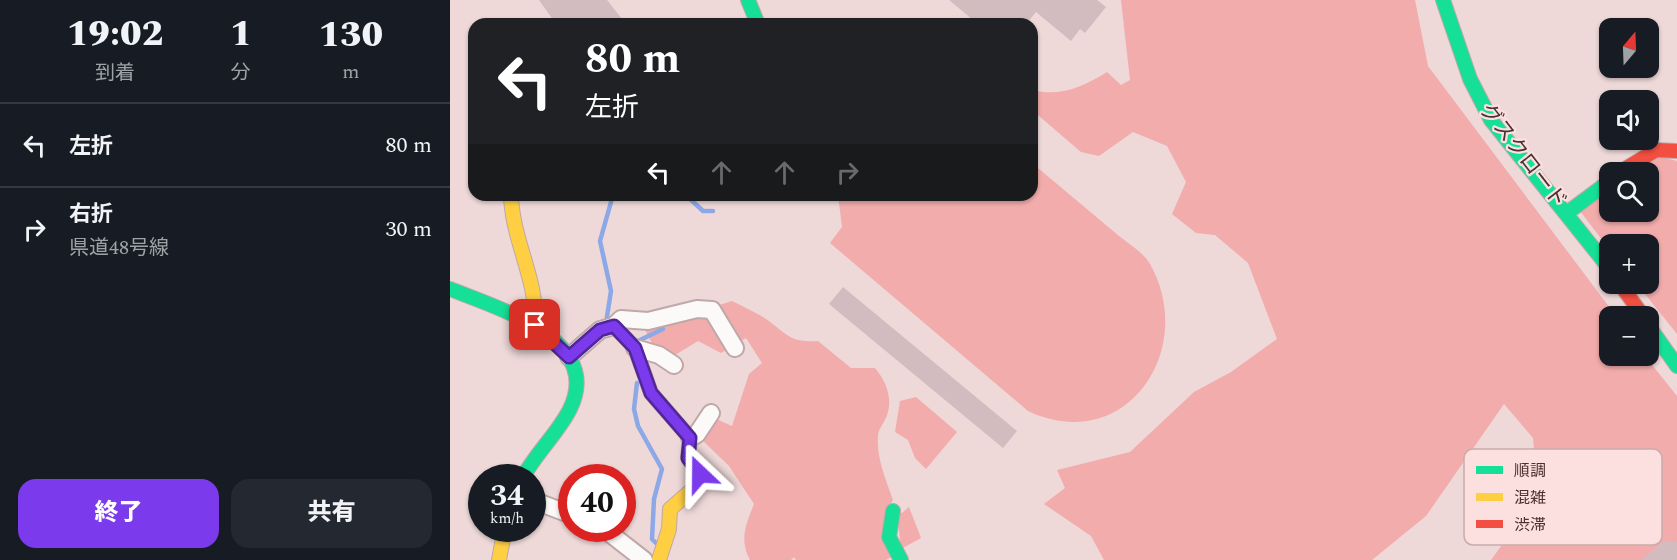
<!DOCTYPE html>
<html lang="ja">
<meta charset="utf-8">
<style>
:root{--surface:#171b24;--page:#242831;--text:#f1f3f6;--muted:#9ea1a6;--line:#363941;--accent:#7c3aed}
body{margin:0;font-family:Spectral,"Noto Sans JP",serif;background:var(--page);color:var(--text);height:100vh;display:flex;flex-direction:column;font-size:22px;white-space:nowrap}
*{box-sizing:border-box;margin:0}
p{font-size:20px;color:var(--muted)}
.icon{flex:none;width:33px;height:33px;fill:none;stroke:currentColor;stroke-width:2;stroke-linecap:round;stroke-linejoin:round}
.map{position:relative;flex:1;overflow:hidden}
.panel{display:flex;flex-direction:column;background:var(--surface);width:450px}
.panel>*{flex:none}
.guide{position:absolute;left:18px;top:18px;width:570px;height:183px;border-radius:18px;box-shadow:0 2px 4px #0004;background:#202124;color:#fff;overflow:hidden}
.needle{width:39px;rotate:19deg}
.buttons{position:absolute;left:1149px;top:18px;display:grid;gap:12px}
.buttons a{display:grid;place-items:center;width:60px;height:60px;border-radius:12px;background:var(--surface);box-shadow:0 2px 4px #0004;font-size:30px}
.speed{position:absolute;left:18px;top:464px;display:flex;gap:12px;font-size:30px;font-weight:700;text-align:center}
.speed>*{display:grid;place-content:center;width:78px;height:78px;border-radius:50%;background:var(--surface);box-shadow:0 2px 4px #0004;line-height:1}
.speed small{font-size:15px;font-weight:400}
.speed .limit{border:9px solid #d22;background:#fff;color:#111}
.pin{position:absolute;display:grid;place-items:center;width:51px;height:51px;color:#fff;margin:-26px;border-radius:12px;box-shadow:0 3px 9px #0006}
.me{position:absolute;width:66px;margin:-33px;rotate:337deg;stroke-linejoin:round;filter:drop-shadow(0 0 4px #0008)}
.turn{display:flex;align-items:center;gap:21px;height:126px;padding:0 18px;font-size:27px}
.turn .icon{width:78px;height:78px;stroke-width:2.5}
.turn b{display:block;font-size:42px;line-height:51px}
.lanes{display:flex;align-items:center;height:57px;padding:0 18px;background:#0003;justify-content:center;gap:30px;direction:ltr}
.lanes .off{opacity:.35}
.eta{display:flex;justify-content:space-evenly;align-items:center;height:102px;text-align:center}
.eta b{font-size:36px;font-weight:800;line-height:42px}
.primary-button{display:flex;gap:12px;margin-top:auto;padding:12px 18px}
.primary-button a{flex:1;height:69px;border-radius:18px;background:var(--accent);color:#fff;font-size:24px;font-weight:800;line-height:69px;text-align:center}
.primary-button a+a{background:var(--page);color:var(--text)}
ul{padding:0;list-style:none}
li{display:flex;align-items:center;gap:18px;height:84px;padding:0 18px;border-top:2px solid var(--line)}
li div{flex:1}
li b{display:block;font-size:22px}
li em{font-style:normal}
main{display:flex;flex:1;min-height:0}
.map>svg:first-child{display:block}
</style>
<main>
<section class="panel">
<div class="eta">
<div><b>19:02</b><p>到着</p></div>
<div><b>1</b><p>分</p></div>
<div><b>130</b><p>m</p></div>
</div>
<ul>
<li><svg class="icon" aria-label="left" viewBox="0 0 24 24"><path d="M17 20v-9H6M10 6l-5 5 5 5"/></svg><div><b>左折</b></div><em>80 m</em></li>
<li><svg class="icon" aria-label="right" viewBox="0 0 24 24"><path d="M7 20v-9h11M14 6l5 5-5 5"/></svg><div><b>右折</b><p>県道48号線</p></div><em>30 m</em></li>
</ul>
<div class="primary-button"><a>終了</a><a>共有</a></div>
</section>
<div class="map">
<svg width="1227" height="560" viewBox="0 0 1227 560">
<rect width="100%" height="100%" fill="#eed8d8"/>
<path fill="#f2acab" d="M 671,0 L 965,0 L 978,66 L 1166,316 L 1160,316 L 1160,356 L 1195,356 L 1227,396 L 1227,560 L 1041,560 L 1088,495 L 1083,438 L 1054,404 L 976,516 L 922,560 L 654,560 L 641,536 L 594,504 L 615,488 L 607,470 L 680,452 L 744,392 L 781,372 L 827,339 L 798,263 L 765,235 L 746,233 L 722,214 L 736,182 L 717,146 L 683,132 L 649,156 L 631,152 L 582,110 L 582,90 C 610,97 633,87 657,72 L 671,85 L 680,80 Z
M 1207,156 L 1227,161 L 1227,334 L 1187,284 L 1198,284 L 1198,244 L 1160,244 L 1159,249 L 1130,211 L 1159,190 L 1160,212 L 1198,212 L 1198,172 L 1184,172 Z
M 582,163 C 611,187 640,212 669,236 C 679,244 694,253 700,264 C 748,349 676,457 578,411 L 380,243 L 392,227 L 388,195 L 582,195 Z
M 282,301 C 292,306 303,311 313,317 C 336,332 337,343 368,341 L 401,368 L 425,368 C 436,381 443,398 437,415 C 435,422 428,429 428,436 C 426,457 436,480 443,500 L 437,510 L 443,556 L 436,560 L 346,560 L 344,557 L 341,560 L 300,560 C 289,540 296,524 304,504 L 279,466 L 251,439 L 264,418 L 282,426 L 299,374 L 312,363 L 296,338 L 271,353 L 248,341 L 222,357 L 203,345 L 193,326 L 222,320 Z
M 466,397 L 507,432 L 476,469 L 465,458 L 458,440 L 445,432 L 450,401 Z
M 459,507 L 471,538 L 451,549 L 447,512 L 452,513 Z"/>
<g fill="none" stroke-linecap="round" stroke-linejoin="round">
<path stroke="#8ca8e7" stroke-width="4.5" d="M 236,195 L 253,211 L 263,211
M 156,323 L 161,291 L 150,241 L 163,195
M 188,341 L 213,329
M 187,383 L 184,409 L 188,426 L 212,469 L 204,499 L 202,539 L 207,544"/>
</g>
<path fill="#d2bcbf" d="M 89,0 L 157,0 L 176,24 L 106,24 Z
M 499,0 L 647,0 L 656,7 L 635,33 L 630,29 L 621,41 L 586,12 L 576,24 L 528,24 Z
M 393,287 L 567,431 L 553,448 L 379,304 Z
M 1214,541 L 1227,542 L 1227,560 L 1191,560 Z"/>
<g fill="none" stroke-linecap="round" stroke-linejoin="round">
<defs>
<path id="street" d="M 185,348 L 209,355 L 224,365
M 119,357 L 150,330 L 164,326 L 171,319 L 198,321 L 247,309 L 262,310 L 285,348
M 240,438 L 247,434 L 261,413
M 82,500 L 122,515
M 153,528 L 194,560"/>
<path id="fast" d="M 298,0 L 307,22
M 993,0 L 1020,79 L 1041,120 L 1160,269
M 1117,213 L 1160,181
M 0,289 C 47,308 154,339 120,409 C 108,433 86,453 73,477
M 1198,325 L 1227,366
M 443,511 L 439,537 L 451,560"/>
<path id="slow" d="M 61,195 C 62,240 88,280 85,325
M 164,326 L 185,348 L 201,393 L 240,438 L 238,458 L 250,474 L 243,489 L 220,509 L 219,529 L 209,560
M 49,560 L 55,528"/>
<path id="jam" d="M 1170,172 L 1206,150 L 1227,151
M 1170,284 L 1193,316"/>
</defs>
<use href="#street" stroke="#bea8a8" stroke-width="20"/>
<use href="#fast" stroke="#bea8a8" stroke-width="16"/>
<use href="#slow" stroke="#bea8a8" stroke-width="16"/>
<use href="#jam" stroke="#bea8a8" stroke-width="16"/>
<use href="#street" stroke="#fcf9f9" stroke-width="16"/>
<use href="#fast" stroke="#16e098" stroke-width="14"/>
<use href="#slow" stroke="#ffcf43" stroke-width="14"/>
<use href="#jam" stroke="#f24e42" stroke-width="14"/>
</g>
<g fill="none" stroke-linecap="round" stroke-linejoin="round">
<defs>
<path id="route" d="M 85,325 L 119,357 L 150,330 L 164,326 L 185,348 L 201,393 L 240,438 L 238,458 L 250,474"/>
</defs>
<use href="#route" stroke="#51269a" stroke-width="15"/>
<use href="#route" stroke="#7c3aed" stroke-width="10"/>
</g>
<g text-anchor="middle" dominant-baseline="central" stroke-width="4.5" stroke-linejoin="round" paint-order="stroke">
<g font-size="21" fill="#4b3130" stroke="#fce0df">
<text transform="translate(1073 156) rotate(52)">グスクロード</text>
</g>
</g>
<rect x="1014" y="449" width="198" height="96" rx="9" fill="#fce0df" stroke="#c7acaa" stroke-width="1.5"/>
<rect x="1026" y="466" width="27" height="8" fill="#16e098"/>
<rect x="1026" y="493" width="27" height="8" fill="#ffcf43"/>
<rect x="1026" y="520" width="27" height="8" fill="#f24e42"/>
<g font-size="16" fill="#4b3130">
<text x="1064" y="476">順調</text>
<text x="1064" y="503">混雑</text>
<text x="1064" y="530">渋滞</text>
</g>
</svg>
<div class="buttons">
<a><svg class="needle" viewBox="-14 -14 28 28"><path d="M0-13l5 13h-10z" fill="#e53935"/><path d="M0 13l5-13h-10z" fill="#9ea1a6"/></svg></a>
<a><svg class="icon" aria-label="sound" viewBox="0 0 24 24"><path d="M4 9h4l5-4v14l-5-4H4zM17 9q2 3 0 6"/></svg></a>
<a><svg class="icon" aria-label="search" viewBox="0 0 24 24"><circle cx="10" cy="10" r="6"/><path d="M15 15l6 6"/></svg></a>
<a>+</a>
<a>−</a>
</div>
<div class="speed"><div>34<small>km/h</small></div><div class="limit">40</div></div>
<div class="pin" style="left:85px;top:325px;background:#d93025"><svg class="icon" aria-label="arrive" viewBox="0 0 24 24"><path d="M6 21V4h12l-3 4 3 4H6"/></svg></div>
<svg class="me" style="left:250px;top:474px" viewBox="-20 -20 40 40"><path d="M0-17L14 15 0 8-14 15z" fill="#7c3aed" stroke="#fff" stroke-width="4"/></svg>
<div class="guide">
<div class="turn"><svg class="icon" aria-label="left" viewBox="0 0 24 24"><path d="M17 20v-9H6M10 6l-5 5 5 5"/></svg><div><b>80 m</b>左折</div></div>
<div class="lanes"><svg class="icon" aria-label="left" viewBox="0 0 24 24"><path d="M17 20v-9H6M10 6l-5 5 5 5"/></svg><svg class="icon off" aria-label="ahead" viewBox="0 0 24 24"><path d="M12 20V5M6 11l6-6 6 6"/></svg><svg class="icon off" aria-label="ahead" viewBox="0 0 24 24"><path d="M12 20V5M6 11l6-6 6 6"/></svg><svg class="icon off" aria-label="right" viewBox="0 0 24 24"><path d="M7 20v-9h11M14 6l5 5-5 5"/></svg></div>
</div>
</div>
</main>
